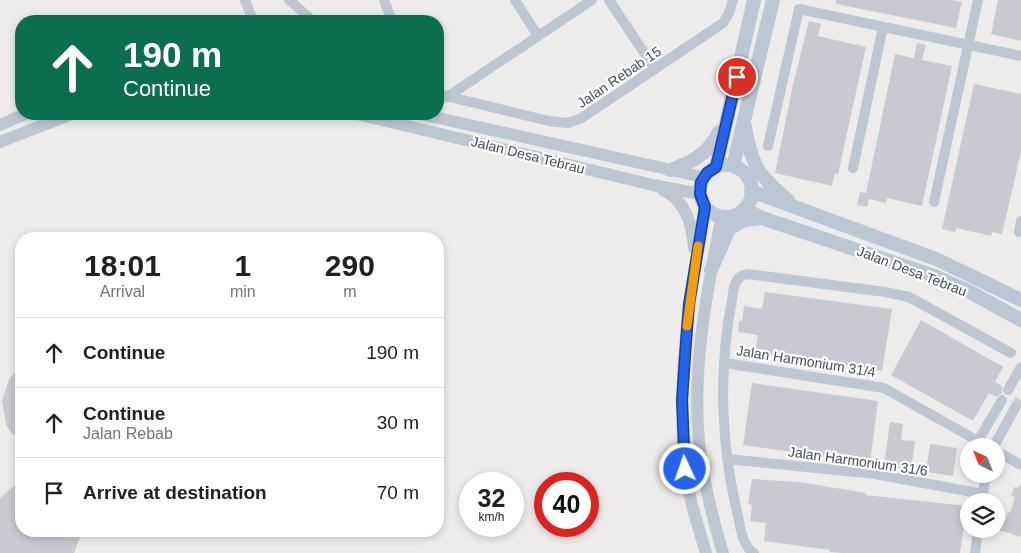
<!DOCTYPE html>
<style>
:root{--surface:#fff;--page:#f2f2f2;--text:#202124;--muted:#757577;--line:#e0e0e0}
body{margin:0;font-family:Arial,sans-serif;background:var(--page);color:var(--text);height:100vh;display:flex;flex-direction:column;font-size:19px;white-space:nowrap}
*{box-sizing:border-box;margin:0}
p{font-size:16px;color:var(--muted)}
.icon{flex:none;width:28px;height:28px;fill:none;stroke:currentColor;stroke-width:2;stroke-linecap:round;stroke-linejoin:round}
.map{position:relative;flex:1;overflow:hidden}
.sheet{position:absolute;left:15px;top:232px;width:429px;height:305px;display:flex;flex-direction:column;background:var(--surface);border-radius:20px;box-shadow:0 2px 8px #0003}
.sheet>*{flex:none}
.guide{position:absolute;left:15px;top:15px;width:429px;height:105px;border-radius:20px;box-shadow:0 2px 8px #0003;background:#0b6e4f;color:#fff;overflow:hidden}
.needle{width:32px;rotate:317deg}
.buttons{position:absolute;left:960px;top:438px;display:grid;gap:10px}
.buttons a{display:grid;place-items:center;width:45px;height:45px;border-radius:50%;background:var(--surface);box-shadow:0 2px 8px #0003;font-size:25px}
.speed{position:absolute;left:459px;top:472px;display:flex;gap:10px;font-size:25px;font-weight:700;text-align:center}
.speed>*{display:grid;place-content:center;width:65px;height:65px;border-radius:50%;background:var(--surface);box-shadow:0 2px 8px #0003;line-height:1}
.speed small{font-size:12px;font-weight:400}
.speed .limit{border:8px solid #d22;background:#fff;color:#111}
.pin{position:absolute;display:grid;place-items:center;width:42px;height:42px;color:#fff;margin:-21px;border:2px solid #fff;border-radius:50%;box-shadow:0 1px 5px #0007}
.me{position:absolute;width:55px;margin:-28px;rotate:357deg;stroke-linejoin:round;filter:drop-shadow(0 0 4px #0008)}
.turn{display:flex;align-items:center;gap:18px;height:105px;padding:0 25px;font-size:22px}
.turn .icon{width:65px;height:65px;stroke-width:2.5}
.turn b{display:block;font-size:35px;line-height:42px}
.eta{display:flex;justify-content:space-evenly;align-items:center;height:85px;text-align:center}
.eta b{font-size:30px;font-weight:700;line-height:35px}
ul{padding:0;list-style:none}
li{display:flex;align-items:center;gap:15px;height:70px;padding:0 25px;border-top:1px solid var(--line)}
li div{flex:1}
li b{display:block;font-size:19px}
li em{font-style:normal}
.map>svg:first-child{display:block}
</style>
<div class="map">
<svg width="1021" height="553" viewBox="0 0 1021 553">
<rect width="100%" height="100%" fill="#eeebeb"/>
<path fill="#c8c9d1" d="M 836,0 L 951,0 L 962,2 L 956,28 L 836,4 Z
M 998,0 L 1021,0 L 1021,41 L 991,34 Z
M 809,21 L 821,24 L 818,36 L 866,47 L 838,174 L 835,173 L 832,186 L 775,173 L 793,85 Z
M 917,43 L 926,45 L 922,60 L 952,66 L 922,206 L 887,198 L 886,203 L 869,199 L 867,207 L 857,205 L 860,192 L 866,193 L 895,54 L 914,58 Z
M 974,84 L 1021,94 L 1021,152 L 1002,234 L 992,232 L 991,236 L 956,228 L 955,232 L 942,229 Z
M 765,292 L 892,309 L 882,371 L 755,353 L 758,335 L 738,332 L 739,321 L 742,321 L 744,306 L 762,309 Z
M 921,320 L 1003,367 L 995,382 L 1002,386 L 1002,393 L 996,397 L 989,393 L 973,421 L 891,375 Z
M 21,366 L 21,442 L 10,431 L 6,424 L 2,401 L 9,379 Z
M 752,383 L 878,401 L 870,463 L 743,445 Z
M 890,422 L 903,424 L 901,440 L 915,441 L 911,470 L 884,466 Z
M 930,444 L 957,448 L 953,476 L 926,472 Z
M 752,479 L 799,482 L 866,493 L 865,495 L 967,506 L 960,553 L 842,553 L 830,552 L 830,550 L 764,541 L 766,523 L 750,521 L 752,505 L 748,504 Z
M 21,482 L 21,531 L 82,531 L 74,553 L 0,553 L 0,498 L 10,489 Z
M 1020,485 L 1021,485 L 1021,537 L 999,530 L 1003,520 L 1005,521 L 1008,512 L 1010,513 L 1015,497 L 1011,496 L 1014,487 L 1018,488 Z"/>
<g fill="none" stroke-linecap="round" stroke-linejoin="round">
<path stroke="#cccbce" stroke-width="10" stroke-dasharray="10 5" stroke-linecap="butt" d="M 1015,408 L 1021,398"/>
<path stroke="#bec6d1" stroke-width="10" d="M 245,0 L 253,21
M 289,0 L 313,21
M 384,0 L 392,21
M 515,0 L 538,36
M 609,0 L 655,69
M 438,94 L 549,121 L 567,123 L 580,119 L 723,23 L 729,13 L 733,0
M 447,97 L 592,0
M 768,146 L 799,9 L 1021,56
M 853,168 L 883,27
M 934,202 L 978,0
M 1019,232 L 1021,221
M 725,363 L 884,388 L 987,446
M 1008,390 L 1021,367
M 978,441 L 1002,400
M 994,446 L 1015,408
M 996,451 L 1021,465
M 727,459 L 875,474 L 983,494
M 982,501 L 986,474
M 754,553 C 742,546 741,529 738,516 C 721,447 718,371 732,300 C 733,294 733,287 736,282 C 739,276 743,275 748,274 L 885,292 L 909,297 L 1011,353
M 975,553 L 978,529"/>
<path stroke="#bec6d1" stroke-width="12" d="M 357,114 L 653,185 L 700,194
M 420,114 L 703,177
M 0,125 L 25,114
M 0,142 L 72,114
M 663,190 C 686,201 692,224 694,248
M 705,207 C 690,293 676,380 685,468 C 688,497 698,525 706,553
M 722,216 C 707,289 692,367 699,442 C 703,480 712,517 723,553"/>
<path stroke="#bdc6d5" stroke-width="14" d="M 745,127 C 752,166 758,175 788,200
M700 191a26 26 0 1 1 52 0a26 26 0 1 1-52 0Z
M 733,166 L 773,0
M 716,167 L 754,0
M 670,170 C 693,162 708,154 719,132
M 751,191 L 936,259 L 1021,300
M 744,209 L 762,218 L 934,276 L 970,292 L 1021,320
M 711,270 L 729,229 L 744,220 L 762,218"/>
</g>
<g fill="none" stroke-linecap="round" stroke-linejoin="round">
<defs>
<path id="route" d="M 685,469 L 682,400 L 686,342 L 689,304 L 705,207 L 700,194 L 701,182 L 707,173 L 716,167 L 737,77"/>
</defs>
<use href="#route" stroke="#184099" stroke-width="12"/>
<use href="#route" stroke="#2563eb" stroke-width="9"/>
<path stroke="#f59e0b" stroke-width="9" d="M 687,326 L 698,246"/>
</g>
<g text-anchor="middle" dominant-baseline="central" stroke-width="4.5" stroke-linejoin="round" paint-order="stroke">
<g font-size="14" fill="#444d59" stroke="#fff">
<text transform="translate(619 77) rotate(-34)">Jalan Rebab 15</text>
<text transform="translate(528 155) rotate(14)">Jalan Desa Tebrau</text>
<text transform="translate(912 271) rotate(21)">Jalan Desa Tebrau</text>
<text transform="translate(806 361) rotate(9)">Jalan Harmonium 31/4</text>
<text transform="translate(858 461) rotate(8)">Jalan Harmonium 31/6</text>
</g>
</g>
</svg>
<div class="buttons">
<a><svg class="needle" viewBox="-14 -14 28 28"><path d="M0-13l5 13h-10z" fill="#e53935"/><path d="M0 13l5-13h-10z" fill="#757577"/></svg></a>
<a><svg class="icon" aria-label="layers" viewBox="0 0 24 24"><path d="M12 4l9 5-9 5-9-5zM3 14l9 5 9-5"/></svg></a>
</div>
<div class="speed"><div>32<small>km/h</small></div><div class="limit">40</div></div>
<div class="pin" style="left:737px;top:77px;background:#d93025"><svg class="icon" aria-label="arrive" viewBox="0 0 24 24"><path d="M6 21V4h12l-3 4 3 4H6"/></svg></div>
<svg class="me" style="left:685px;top:469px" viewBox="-20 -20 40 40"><circle r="17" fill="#2563eb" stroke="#fff" stroke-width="3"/><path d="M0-11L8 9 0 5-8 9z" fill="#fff"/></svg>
<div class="guide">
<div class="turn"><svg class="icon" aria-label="ahead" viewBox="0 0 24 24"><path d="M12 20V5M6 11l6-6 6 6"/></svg><div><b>190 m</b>Continue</div></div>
</div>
<section class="sheet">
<div class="eta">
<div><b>18:01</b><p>Arrival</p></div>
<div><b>1</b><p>min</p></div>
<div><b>290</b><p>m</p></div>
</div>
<ul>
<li><svg class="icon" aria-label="ahead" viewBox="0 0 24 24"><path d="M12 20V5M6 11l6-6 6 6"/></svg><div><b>Continue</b></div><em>190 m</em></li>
<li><svg class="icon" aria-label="ahead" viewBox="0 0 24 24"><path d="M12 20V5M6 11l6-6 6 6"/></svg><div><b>Continue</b><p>Jalan Rebab</p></div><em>30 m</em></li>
<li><svg class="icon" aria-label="arrive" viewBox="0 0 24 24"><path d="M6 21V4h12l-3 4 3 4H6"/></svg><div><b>Arrive at destination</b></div><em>70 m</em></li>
</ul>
</section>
</div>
